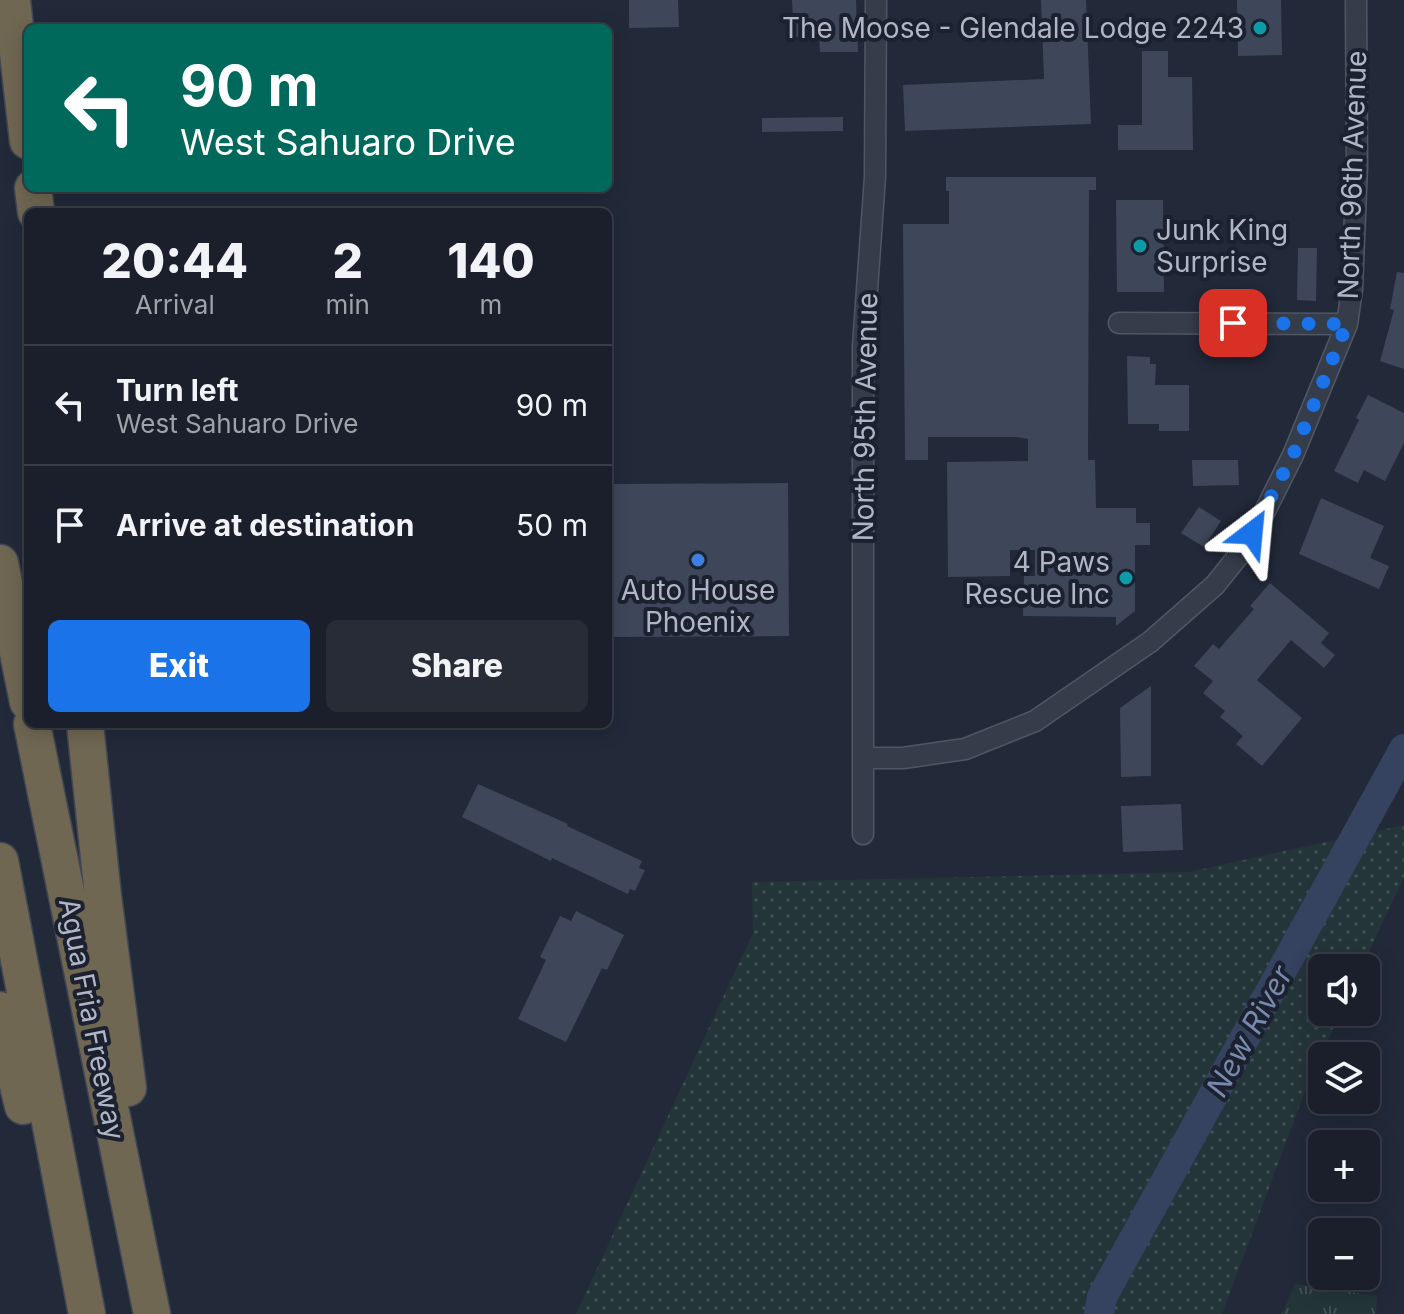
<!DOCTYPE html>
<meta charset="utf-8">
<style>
:root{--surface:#1a1f2b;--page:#272c37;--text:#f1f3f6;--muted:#9fa2a9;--line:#383d47;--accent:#1a73e8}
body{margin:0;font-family:Inter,sans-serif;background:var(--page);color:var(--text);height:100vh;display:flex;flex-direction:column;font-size:30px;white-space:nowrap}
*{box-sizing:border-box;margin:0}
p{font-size:26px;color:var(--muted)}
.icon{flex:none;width:44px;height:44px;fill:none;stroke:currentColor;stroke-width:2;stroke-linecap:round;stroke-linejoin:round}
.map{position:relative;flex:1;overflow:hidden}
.drawer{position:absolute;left:24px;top:208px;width:588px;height:520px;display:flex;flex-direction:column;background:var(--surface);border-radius:12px;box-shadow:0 4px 20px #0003,0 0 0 2px var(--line)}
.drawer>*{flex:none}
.guide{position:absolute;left:24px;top:24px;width:588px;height:168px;border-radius:12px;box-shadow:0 4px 20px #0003,0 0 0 2px var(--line);background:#00695c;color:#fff;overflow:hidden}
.fabs{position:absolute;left:1308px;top:954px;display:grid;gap:16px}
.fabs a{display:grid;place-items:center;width:72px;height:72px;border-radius:12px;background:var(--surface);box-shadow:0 4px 20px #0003,0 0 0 2px var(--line);font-size:40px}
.pin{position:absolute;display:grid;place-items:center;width:68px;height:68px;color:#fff;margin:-34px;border-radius:16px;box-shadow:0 4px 12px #0006}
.me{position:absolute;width:88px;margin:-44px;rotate:29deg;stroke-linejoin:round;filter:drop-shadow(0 0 6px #0008)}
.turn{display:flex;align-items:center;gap:28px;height:168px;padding:0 24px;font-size:36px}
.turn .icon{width:104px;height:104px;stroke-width:2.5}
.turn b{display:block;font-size:56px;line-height:68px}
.eta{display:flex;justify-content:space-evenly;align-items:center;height:136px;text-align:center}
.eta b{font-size:48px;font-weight:800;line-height:56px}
.button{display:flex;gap:16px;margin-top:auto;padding:16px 24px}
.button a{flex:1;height:92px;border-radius:12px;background:var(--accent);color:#fff;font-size:32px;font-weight:800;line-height:92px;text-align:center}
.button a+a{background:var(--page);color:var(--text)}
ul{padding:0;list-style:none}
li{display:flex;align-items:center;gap:24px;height:120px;padding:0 24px;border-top:2px solid var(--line)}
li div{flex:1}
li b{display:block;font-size:30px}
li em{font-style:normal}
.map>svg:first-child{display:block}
</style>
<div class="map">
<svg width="1404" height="1314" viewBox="0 0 1404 1314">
<defs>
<pattern id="grass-dots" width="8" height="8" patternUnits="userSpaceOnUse" patternTransform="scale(2)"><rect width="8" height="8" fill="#24353a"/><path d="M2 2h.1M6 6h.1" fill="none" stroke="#415055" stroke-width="1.8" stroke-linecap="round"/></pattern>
<pattern id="park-tufts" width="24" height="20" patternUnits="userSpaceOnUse" patternTransform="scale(2)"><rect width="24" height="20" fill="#24353a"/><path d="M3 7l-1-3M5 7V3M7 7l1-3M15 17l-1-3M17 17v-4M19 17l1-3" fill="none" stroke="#415055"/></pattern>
</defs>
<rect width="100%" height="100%" fill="#222939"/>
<path fill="url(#grass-dots)" d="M 1404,825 L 1404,877 L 1361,968 L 1322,968 L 1322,1012 L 1341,1012 L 1310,1078 L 1222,1314 L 576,1314 L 753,933 L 752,882 L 1189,872 Z"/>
<path fill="url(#park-tufts)" d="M 1295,1284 L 1377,1296 L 1376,1314 L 1282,1314 Z"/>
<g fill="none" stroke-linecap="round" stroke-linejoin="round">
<path stroke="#354260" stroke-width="30" d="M 1099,1314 L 1102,1297 L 1404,749"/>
</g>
<path fill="#3e4759" d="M 629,0 L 678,0 L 679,27 L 629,28 Z
M 792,0 L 856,0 L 858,52 L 820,52 L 819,35 L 794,37 Z
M 1041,0 L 1086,0 L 1091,124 L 905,131 L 903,85 L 1044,79 Z
M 1237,0 L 1281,0 L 1282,55 L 1238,56 Z
M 1142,51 L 1168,51 L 1168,77 L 1192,77 L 1193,150 L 1118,150 L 1118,125 L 1142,125 Z
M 843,117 L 843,131 L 762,132 L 762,118 Z
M 946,177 L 1096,177 L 1096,190 L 1089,190 L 1088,460 L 1095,460 L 1096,508 L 1136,508 L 1136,523 L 1150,523 L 1150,545 L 1135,545 L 1135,611 L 1116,626 L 1116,617 L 1023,616 L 1024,576 L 1035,576 L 1035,550 L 1010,550 L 1010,576 L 948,577 L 947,462 L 1028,461 L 1028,439 L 1016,437 L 928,437 L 928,460 L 905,460 L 903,224 L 949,224 L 949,191 L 946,191 Z
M 1116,200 L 1163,200 L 1164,292 L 1117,292 Z
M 1298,248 L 1317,248 L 1316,301 L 1297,300 Z
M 1397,272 L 1404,273 L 1404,369 L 1380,361 L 1394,310 L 1390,309 Z
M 1127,356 L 1150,357 L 1150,364 L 1156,364 L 1155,385 L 1189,385 L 1189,431 L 1159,431 L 1159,424 L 1128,424 Z
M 1368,395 L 1404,413 L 1404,443 L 1385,481 L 1364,470 L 1358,483 L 1334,471 L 1359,420 L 1356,418 Z
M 1192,460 L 1238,460 L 1239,485 L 1193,486 Z
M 788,483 L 789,636 L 608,637 L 608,484 Z
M 1321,498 L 1384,526 L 1370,558 L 1389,566 L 1379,589 L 1299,554 Z
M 1199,507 L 1221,521 L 1204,547 L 1181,533 Z
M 1270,583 L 1329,633 L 1321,643 L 1335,655 L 1324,668 L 1291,640 L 1257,680 L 1302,718 L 1262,766 L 1236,744 L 1243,736 L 1220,717 L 1225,711 L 1203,693 L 1213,681 L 1194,666 L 1213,644 L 1219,649 L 1254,609 L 1250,606 Z
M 1151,686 L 1151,776 L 1121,777 L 1120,708 Z
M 478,784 L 568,824 L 567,826 L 642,861 L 639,868 L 645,870 L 635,891 L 630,889 L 628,894 L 552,858 L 551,861 L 462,817 Z
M 1181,804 L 1183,850 L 1123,852 L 1121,806 Z
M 576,911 L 624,935 L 607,970 L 602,968 L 566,1042 L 518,1019 L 546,960 L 540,957 L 560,916 L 571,921 Z"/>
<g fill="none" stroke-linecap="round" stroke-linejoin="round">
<defs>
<path id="minor" d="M 1119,323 L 1347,324
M 863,758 L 903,758 L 965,749 L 1035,721 L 1150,642 L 1215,585 L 1239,555 L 1265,511 L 1293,455 L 1347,324 L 1352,289 L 1357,166 L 1356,0
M 863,834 L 863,346 L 875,177 L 876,0"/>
<path id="motorway" d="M 12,0 L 28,141
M 33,188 L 36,212
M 0,563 L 28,702
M 32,724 L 152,1314
M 85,724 L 103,896 L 128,1088
M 0,861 L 87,1314
M 0,1010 L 23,1106"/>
</defs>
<use href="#minor" stroke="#505664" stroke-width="23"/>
<use href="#motorway" stroke="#404654" stroke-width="39"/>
<use href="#minor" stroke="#353c4a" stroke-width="20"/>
<use href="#motorway" stroke="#6f6752" stroke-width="36"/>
</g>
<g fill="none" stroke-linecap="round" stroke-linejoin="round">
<path stroke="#1a73e8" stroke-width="14" stroke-dasharray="0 25.2" d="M 1233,323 L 1347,324 L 1293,455 L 1252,533"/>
</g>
<g fill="#0f9aa8" stroke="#1b212e" stroke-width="3">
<circle cx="1260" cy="28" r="8"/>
<circle cx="1140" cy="246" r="8"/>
<circle cx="1126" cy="578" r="8"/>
</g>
<circle fill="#3f7fe0" stroke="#1b212e" stroke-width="3" cx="698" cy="560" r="8"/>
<g text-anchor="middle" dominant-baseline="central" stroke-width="8" stroke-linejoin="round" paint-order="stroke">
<g font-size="28" fill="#b0b6c6" stroke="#1b212e" text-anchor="end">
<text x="1244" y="28">The Moose - Glendale Lodge 2243</text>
<text x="1156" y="230" text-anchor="start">Junk King<tspan x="1156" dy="32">Surprise</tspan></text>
<text x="1110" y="562">4 Paws<tspan x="1110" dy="32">Rescue Inc</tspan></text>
<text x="698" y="590" text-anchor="middle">Auto House<tspan x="698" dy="32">Phoenix</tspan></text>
</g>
<g font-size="28" fill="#b0b6c6" stroke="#1b212e">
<text transform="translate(1352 175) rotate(-88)">North 96th Avenue</text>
<text transform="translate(865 417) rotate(-89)">North 95th Avenue</text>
<text transform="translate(92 1019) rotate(79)">Agua Fria Freeway</text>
</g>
<g font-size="30" font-style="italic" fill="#7889ae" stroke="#1b212e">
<text transform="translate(1249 1031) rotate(-61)">New River</text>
</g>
</g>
</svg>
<div class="fabs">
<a><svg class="icon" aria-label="sound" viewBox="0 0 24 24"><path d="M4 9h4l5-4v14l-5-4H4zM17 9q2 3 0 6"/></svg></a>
<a><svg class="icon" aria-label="layers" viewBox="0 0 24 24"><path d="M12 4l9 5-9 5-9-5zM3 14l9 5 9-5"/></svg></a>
<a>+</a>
<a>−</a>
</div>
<div class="pin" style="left:1233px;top:323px;background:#d93025"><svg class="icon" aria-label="arrive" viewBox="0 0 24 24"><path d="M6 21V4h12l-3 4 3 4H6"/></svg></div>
<svg class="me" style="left:1252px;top:533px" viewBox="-20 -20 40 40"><path d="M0-17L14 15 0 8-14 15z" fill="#1a73e8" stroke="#fff" stroke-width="4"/></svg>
<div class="guide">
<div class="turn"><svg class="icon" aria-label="left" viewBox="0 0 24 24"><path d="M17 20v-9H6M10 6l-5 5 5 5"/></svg><div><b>90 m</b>West Sahuaro Drive</div></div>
</div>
<section class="drawer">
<div class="eta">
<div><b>20:44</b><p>Arrival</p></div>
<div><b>2</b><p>min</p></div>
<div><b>140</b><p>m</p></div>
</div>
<ul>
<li><svg class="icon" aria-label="left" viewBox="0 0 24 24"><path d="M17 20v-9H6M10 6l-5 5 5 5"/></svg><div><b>Turn left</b><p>West Sahuaro Drive</p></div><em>90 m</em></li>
<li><svg class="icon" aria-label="arrive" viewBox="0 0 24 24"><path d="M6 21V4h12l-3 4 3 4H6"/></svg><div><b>Arrive at destination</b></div><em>50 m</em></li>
</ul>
<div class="button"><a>Exit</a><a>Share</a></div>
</section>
</div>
